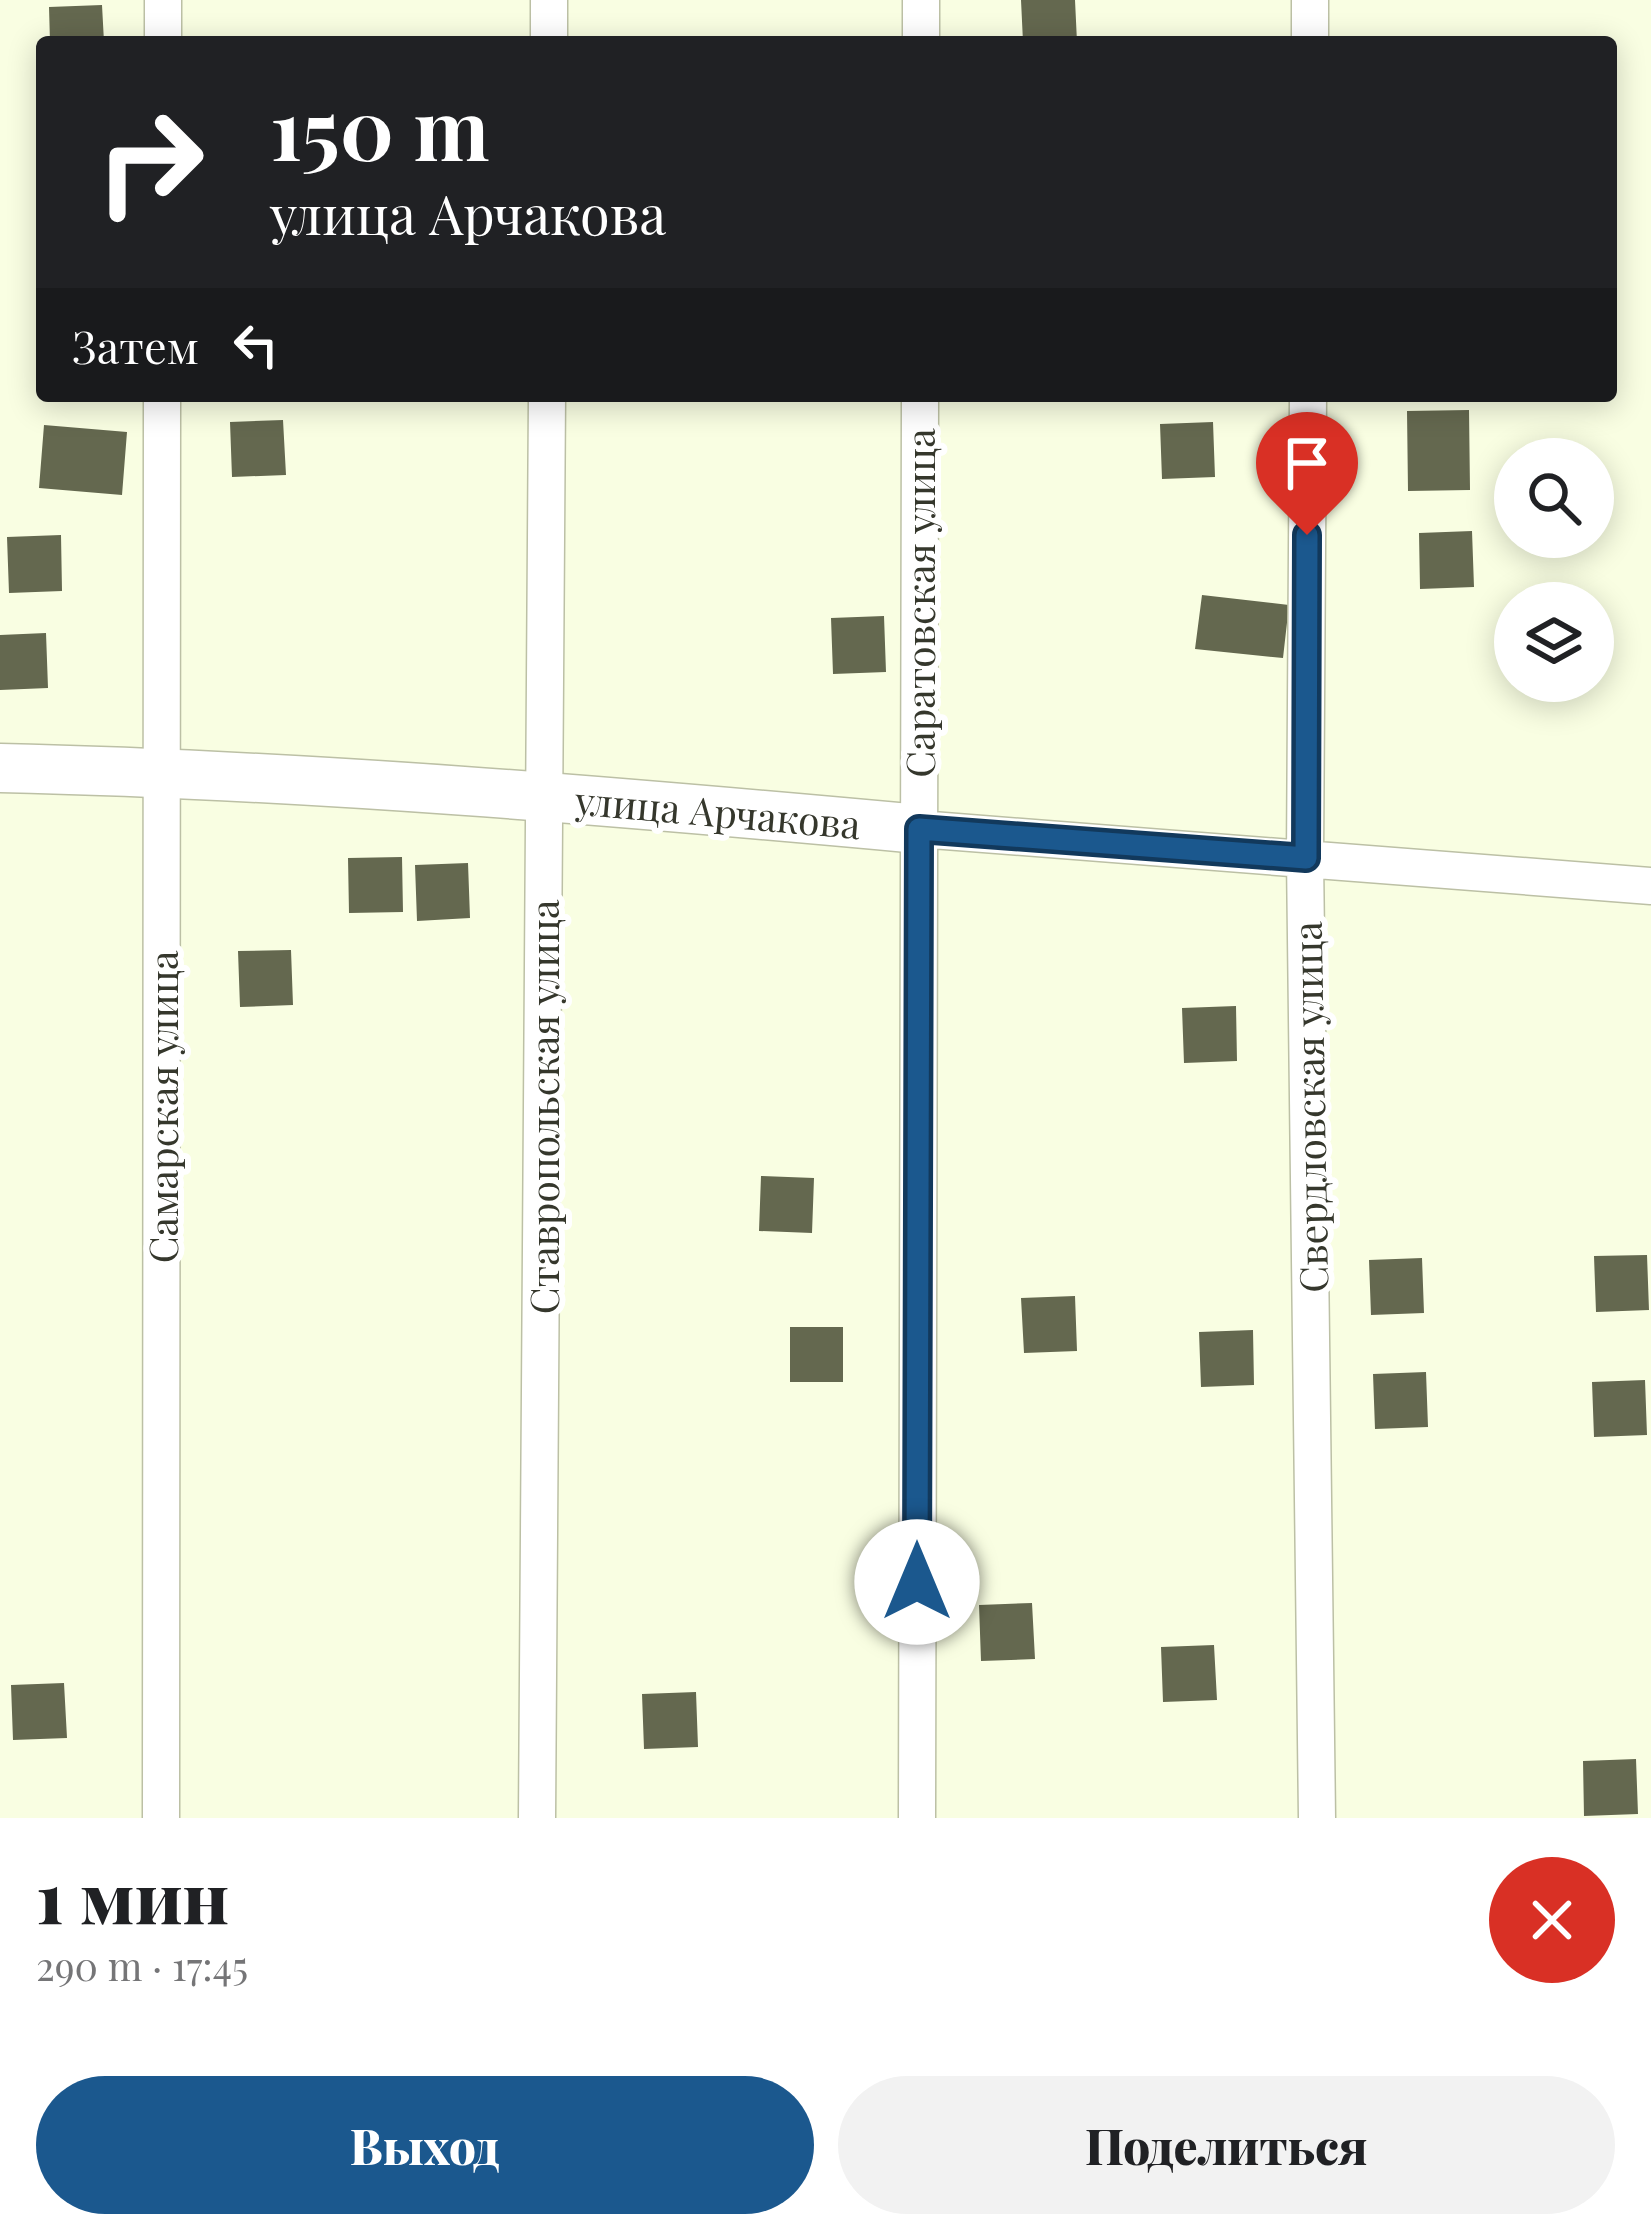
<!DOCTYPE html>
<html lang="ru">
<meta charset="utf-8">
<style>
:root{--surface:#fff;--page:#f2f2f2;--text:#202124;--muted:#757577;--accent:#1b588e}
body{margin:0;font-family:"Playfair Display",serif;background:var(--page);color:var(--text);height:100vh;display:flex;flex-direction:column;font-size:45px;white-space:nowrap}
*{box-sizing:border-box;margin:0}
p{font-size:39px;color:var(--muted)}
.icon{flex:none;width:66px;height:66px;fill:none;stroke:currentColor;stroke-width:2;stroke-linecap:round;stroke-linejoin:round}
.map{position:relative;height:1818px;overflow:hidden}
.side{display:flex;flex-direction:column;background:var(--surface);flex:1}
.side>*{flex:none}
.guide{position:absolute;left:36px;top:36px;width:1581px;height:366px;border-radius:12px;box-shadow:0 6px 30px #0003;background:#202124;color:#fff;overflow:hidden}
.controls{position:absolute;left:1494px;top:438px;display:grid;gap:24px}
.controls a{display:grid;place-items:center;width:120px;height:120px;border-radius:50%;background:var(--surface);box-shadow:0 6px 30px #0003;font-size:60px}
.pin{position:absolute;display:grid;place-items:center;width:102px;height:102px;color:#fff;margin:-123px -51px;border-radius:50% 50% 50% 0;rotate:-45deg;box-shadow:0 0 12px #0007}
.pin .icon{rotate:45deg}
.me{position:absolute;width:132px;margin:-66px;rotate:0deg;stroke-linejoin:round;filter:drop-shadow(0 0 9px #0008)}
.turn{display:flex;align-items:center;gap:42px;height:252px;padding:0 36px;font-size:54px}
.turn .icon{width:156px;height:156px;stroke-width:2.5}
.turn b{display:block;font-size:84px;line-height:102px}
.then{display:flex;align-items:center;height:114px;padding:0 36px;background:#0003;gap:24px;font-size:45px}
.round{display:grid;place-items:center;flex:none;width:126px;height:126px;border-radius:63px;background:var(--page)}
.summary{display:flex;align-items:center;justify-content:space-between;height:204px;padding:0 36px}
h1{font-size:72px;font-weight:800;line-height:90px}
.cta{display:flex;gap:24px;margin-top:auto;padding:24px 36px}
.cta a{flex:1;height:138px;border-radius:72px;background:var(--accent);color:#fff;font-size:48px;font-weight:800;line-height:138px;text-align:center}
.cta a+a{background:var(--page);color:var(--text)}
.map>svg:first-child{display:block}
</style>
<div class="map">
<svg width="1651" height="1818" viewBox="0 0 1651 1818">
<rect width="100%" height="100%" fill="#f9fee2"/>
<path fill="#64684f" d="M 1021,0 L 1075,0 L 1077,42 L 1023,42 Z
M 102,5 L 104,42 L 50,42 L 49,7 Z
M 1469,410 L 1470,490 L 1408,491 L 1407,411 Z
M 283,420 L 286,475 L 232,477 L 230,422 Z
M 1213,422 L 1215,477 L 1162,479 L 1160,424 Z
M 44,425 L 127,432 L 122,495 L 39,488 Z
M 1472,531 L 1474,587 L 1420,589 L 1419,533 Z
M 61,535 L 62,591 L 9,593 L 7,537 Z
M 1202,595 L 1289,605 L 1283,658 L 1195,649 Z
M 884,616 L 886,672 L 833,674 L 831,618 Z
M 46,633 L 48,688 L 0,690 L 0,635 Z
M 402,857 L 403,912 L 349,913 L 348,858 Z
M 468,863 L 470,918 L 417,921 L 415,865 Z
M 291,950 L 293,1005 L 240,1007 L 238,951 Z
M 1236,1006 L 1237,1061 L 1184,1063 L 1182,1008 Z
M 761,1176 L 814,1178 L 812,1233 L 759,1231 Z
M 1647,1255 L 1649,1310 L 1596,1312 L 1594,1256 Z
M 1422,1258 L 1424,1313 L 1371,1315 L 1369,1260 Z
M 1075,1296 L 1077,1351 L 1024,1353 L 1021,1298 Z
M 790,1327 L 843,1327 L 843,1382 L 790,1382 Z
M 1253,1330 L 1254,1385 L 1201,1387 L 1199,1332 Z
M 1426,1372 L 1428,1427 L 1375,1429 L 1373,1374 Z
M 1645,1380 L 1647,1435 L 1594,1437 L 1592,1382 Z
M 1032,1603 L 1035,1659 L 981,1661 L 979,1605 Z
M 1214,1645 L 1217,1700 L 1163,1702 L 1161,1647 Z
M 64,1683 L 67,1738 L 13,1740 L 11,1685 Z
M 696,1692 L 698,1747 L 644,1749 L 642,1694 Z
M 1636,1759 L 1638,1814 L 1584,1816 L 1583,1761 Z"/>
<g fill="none" stroke-linecap="round" stroke-linejoin="round">
<defs>
<path id="street" d="M 163,42 L 163,0
M 549,42 L 549,0
M 921,42 L 921,0
M 1310,42 L 1310,0
M 1308,396 L 1305,858 L 1317,1818
M 919,829 L 1651,886
M 161,1818 L 162,396
M 537,1818 L 547,396
M 917,1818 L 920,396"/>
<path id="secondary" d="M 0,768 C 307,775 613,801 919,829"/>
</defs>
<use href="#street" stroke="#bcc0a5" stroke-width="39"/>
<use href="#secondary" stroke="#bcc0a5" stroke-width="51"/>
<use href="#street" stroke="#fff" stroke-width="36"/>
<use href="#secondary" stroke="#fff" stroke-width="48"/>
</g>
<g fill="none" stroke-linecap="round" stroke-linejoin="round">
<defs>
<path id="route" d="M 917,1582 L 919,829 L 1306,858 L 1307,535"/>
</defs>
<use href="#route" stroke="#12395c" stroke-width="30"/>
<use href="#route" stroke="#1b588e" stroke-width="21"/>
</g>
<g text-anchor="middle" dominant-baseline="central" stroke-width="12" stroke-linejoin="round" paint-order="stroke">
<g font-size="39" fill="#35372c" stroke="#fff">
<text transform="translate(919 603) rotate(-90)">Саратовская улица</text>
<text transform="translate(718 811) rotate(5)">улица Арчакова</text>
<text transform="translate(162 1107) rotate(-90)">Самарская улица</text>
<text transform="translate(543 1107) rotate(-90)">Ставропольская улица</text>
<text transform="translate(1309 1107) rotate(-91)">Свердловская улица</text>
</g>
</g>
</svg>
<div class="controls">
<a><svg class="icon" aria-label="search" viewBox="0 0 24 24"><circle cx="10" cy="10" r="6"/><path d="M15 15l6 6"/></svg></a>
<a><svg class="icon" aria-label="layers" viewBox="0 0 24 24"><path d="M12 4l9 5-9 5-9-5zM3 14l9 5 9-5"/></svg></a>
</div>
<div class="pin" style="left:1307px;top:535px;background:#d93025"><svg class="icon" aria-label="arrive" viewBox="0 0 24 24"><path d="M6 21V4h12l-3 4 3 4H6"/></svg></div>
<svg class="me" style="left:917px;top:1582px" viewBox="-20 -20 40 40"><circle r="19" fill="#fff"/><path d="M0-13L10 11 0 6-10 11z" fill="#1b588e"/></svg>
<div class="guide">
<div class="turn"><svg class="icon" aria-label="right" viewBox="0 0 24 24"><path d="M7 20v-9h11M14 6l5 5-5 5"/></svg><div><b>150 m</b>улица Арчакова</div></div>
<div class="then">Затем<svg class="icon" aria-label="left" viewBox="0 0 24 24"><path d="M17 20v-9H6M10 6l-5 5 5 5"/></svg></div>
</div>
</div>
<section class="side">
<div class="summary"><div><h1>1 мин</h1><p>290 m · 17:45</p></div><a class="round" style="background:#d93025;color:#fff"><svg class="icon" aria-label="close" viewBox="0 0 24 24"><path d="M6 6l12 12M18 6L6 18"/></svg></a></div>
<div class="cta"><a>Выход</a><a>Поделиться</a></div>
</section>
